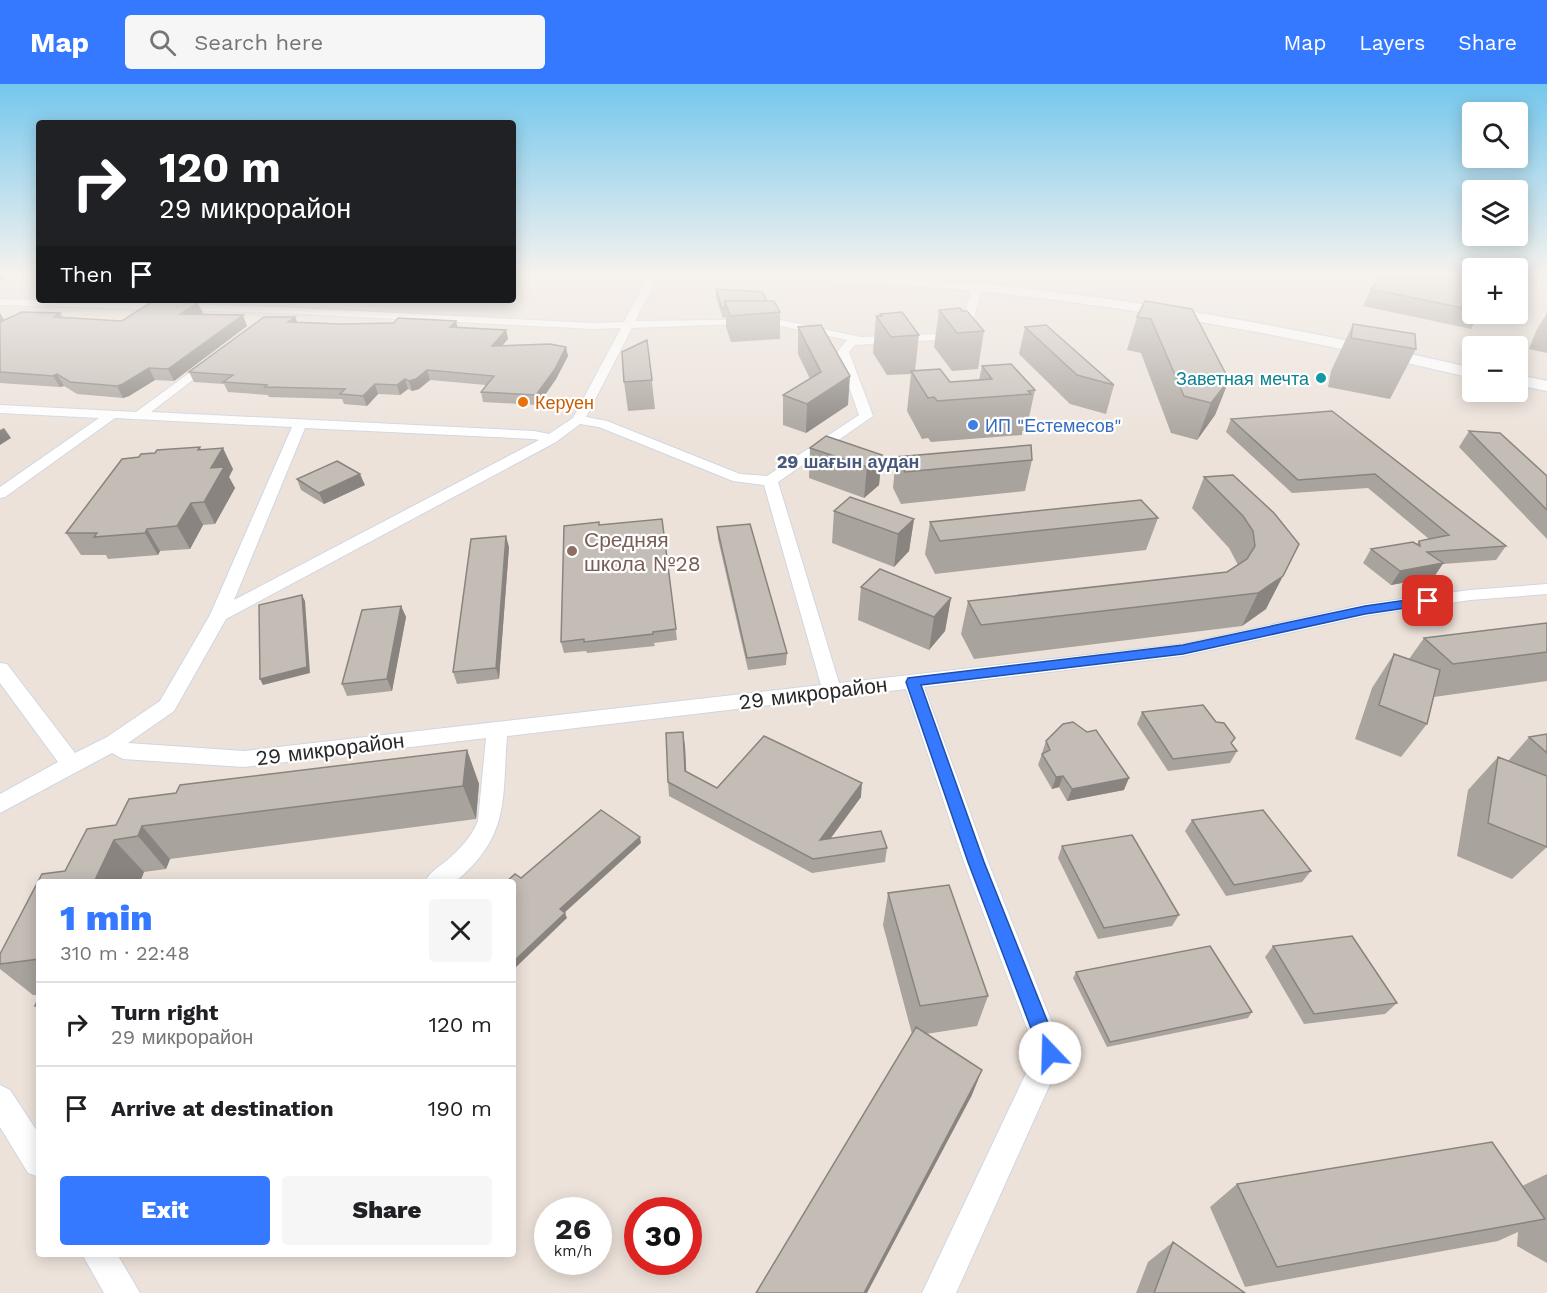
<!DOCTYPE html>
<meta charset="utf-8">
<style>
:root{--surface:#fff;--page:#f6f6f6;--text:#202124;--muted:#757577;--line:#e0e0e0;--accent:#3479ff}
body{margin:0;font-family:"Work Sans",sans-serif;background:var(--page);color:var(--text);height:100vh;display:flex;flex-direction:column;font-size:22px;white-space:nowrap}
*{box-sizing:border-box;margin:0}
p{font-size:20px;color:var(--muted)}
.icon{flex:none;width:33px;height:33px;fill:none;stroke:currentColor;stroke-width:2;stroke-linecap:round;stroke-linejoin:round}
.map{position:relative;flex:1;overflow:hidden}
.drawer{position:absolute;left:36px;top:795px;width:480px;height:378px;display:flex;flex-direction:column;background:var(--surface);border-radius:6px;box-shadow:0 3px 15px #0003}
.drawer>*{flex:none}
.banner{position:absolute;left:36px;top:36px;width:480px;height:183px;border-radius:6px;box-shadow:0 3px 15px #0003;background:#202124;color:#fff;overflow:hidden}
.tools{position:absolute;left:1462px;top:18px;display:grid;gap:12px}
.tools a{display:grid;place-items:center;width:66px;height:66px;border-radius:6px;background:var(--surface);box-shadow:0 3px 15px #0003;font-size:30px}
.speed{position:absolute;left:534px;top:1113px;display:flex;gap:12px;font-size:30px;font-weight:700;text-align:center}
.speed>*{display:grid;place-content:center;width:78px;height:78px;border-radius:50%;background:var(--surface);box-shadow:0 3px 15px #0003;line-height:1}
.speed small{font-size:15px;font-weight:400}
.speed .limit{border:9px solid #d22;background:#fff;color:#111}
.pin{position:absolute;display:grid;place-items:center;width:51px;height:51px;color:#fff;margin:-26px;border-radius:12px;box-shadow:0 3px 9px #0006}
.me{position:absolute;width:66px;margin:-33px;rotate:339deg;stroke-linejoin:round;filter:drop-shadow(0 0 4px #0008)}
.turn{display:flex;align-items:center;gap:21px;height:126px;padding:0 24px;font-size:27px}
.turn .icon{width:78px;height:78px;stroke-width:2.5}
.turn b{display:block;font-size:42px;line-height:51px}
.then{display:flex;align-items:center;height:57px;padding:0 24px;background:#0003;gap:12px;font-size:22px}
.round{display:grid;place-items:center;flex:none;width:63px;height:63px;border-radius:6px;background:var(--page)}
.headline{display:flex;align-items:center;justify-content:space-between;height:102px;padding:0 24px}
h1{font-size:36px;font-weight:800;line-height:45px;color:var(--accent)}
.action{display:flex;gap:12px;margin-top:auto;padding:12px 24px}
.action a{flex:1;height:69px;border-radius:6px;background:var(--accent);color:#fff;font-size:24px;font-weight:800;line-height:69px;text-align:center}
.action a+a{background:var(--page);color:var(--text)}
ul{padding:0;list-style:none}
li{display:flex;align-items:center;gap:18px;height:84px;padding:0 24px;border-top:2px solid var(--line)}
li div{flex:1}
li b{display:block;font-size:22px}
li em{font-style:normal}
header{display:flex;align-items:center;gap:36px;box-sizing:border-box;height:84px;padding:0 30px;background:var(--accent);color:#fff}
header strong{font-size:28px}
nav{display:flex;gap:33px;margin-inline-start:auto;font-size:21px}
.search{width:420px;height:54px;background:var(--page);display:flex;align-items:center;gap:15px;box-sizing:border-box;padding:0 21px;border-radius:6px;color:var(--muted);font-size:22px}
.map>svg:first-child{display:block}
</style>
<header>
<strong>Map</strong>
<div class="search"><svg class="icon" aria-label="search" viewBox="0 0 24 24"><circle cx="10" cy="10" r="6"/><path d="M15 15l6 6"/></svg>Search here</div>
<nav><a>Map</a><a>Layers</a><a>Share</a></nav>
</header>
<div class="map">
<svg width="1547" height="1209" viewBox="0 0 1547 1209">
<rect width="100%" height="100%" fill="#ece2da"/>
<g fill="none" stroke-linecap="round" stroke-linejoin="round">
<defs>
<path id="street" d="M 650,189 L 660,189 L 635,237 L 776,235 L 861,253 L 960,249 L 972,203 L 977,200 L 982,203 L 969,254 L 855,261 L 849,268 L 873,332 L 778,398 L 839,599 L 1183,560 L 1365,520 L 1470,506 L 1547,500 L 1547,510 L 1470,516 L 1365,532 L 1183,572 L 924,603 L 988,778 L 1064,969 L 956,1209 L 922,1209 L 1036,968 L 964,778 L 906,605 L 507,652 C 502,718 510,752 455,798 L 425,798 C 429,789 437,784 445,778 C 459,766 471,754 478,737 L 486,654 L 244,683 L 123,675 L 112,669 L 0,729 L 0,710 L 58,678 L 0,599 L 0,579 L 7,580 L 75,669 L 107,653 L 160,617 L 210,531 L 292,343 L 115,334 L 5,413 L 0,414 L 0,403 L 99,334 L 0,329 L 0,321 L 136,328 L 211,273 L 217,277 L 215,279 L 151,328 L 534,347 L 549,350 L 573,334 L 621,244 L 594,245 L 279,229 L 0,221 L 0,215 L 279,223 L 594,239 L 624,238 ZM 740,240 L 776,241 L 847,256 L 837,268 L 859,331 L 767,392 L 740,390 L 607,337 L 586,333 L 632,244 ZM 580,340 L 599,343 L 733,397 L 764,401 L 821,601 L 244,667 L 128,659 L 174,627 L 226,535 L 556,358 ZM 305,344 L 534,355 L 539,356 L 234,516 Z
M 0,1001 L 10,1006 L 39,1050 L 39,1093 L 28,1089 L 0,1043 Z
M 82,1170 L 117,1170 L 140,1209 L 104,1209 Z"/>
<path id="secondary" d="M 692,189 C 711,187 732,189 751,189 C 795,189 839,190 882,192 C 1082,204 1278,239 1473,284 L 1473,294 C 1309,256 1144,223 976,207 C 884,198 791,196 699,193 Z
M 1518,291 L 1547,297 L 1547,307 L 1518,301 Z"/>
</defs>
<use href="#street" stroke="#cfd6e3" stroke-width="2"/>
<use href="#secondary" stroke="#cfd6e3" stroke-width="3"/>
<use href="#street" fill="#fff" fill-rule="evenodd"/>
<use href="#secondary" fill="#fff" fill-rule="evenodd"/>
</g>
<path fill="#a9a39d" d="M 1473,195 L 1473,230 L 1479,230 L 1471,245 L 1363,222 L 1371,205 Z
M 716,205 L 767,217 L 780,228 L 780,255 L 731,258 L 726,243 L 726,233 L 723,234 L 716,214 Z
M 173,216 L 222,216 L 218,219 L 174,218 Z
M 1145,217 L 1229,296 L 1215,331 L 1197,356 L 1171,349 L 1141,269 L 1127,266 L 1137,233 Z
M 939,226 L 984,247 L 978,285 L 952,287 L 934,263 Z
M 0,229 L 4,236 L 60,229 L 63,233 L 122,237 L 203,229 L 201,230 L 247,242 L 174,297 L 155,296 L 129,312 L 123,314 L 77,310 L 64,302 L 60,303 L 0,299 Z
M 1547,229 L 1547,269 L 1529,265 L 1536,247 Z
M 880,230 L 919,251 L 915,287 L 950,298 L 979,296 L 982,282 L 1035,306 L 1026,347 L 1022,347 L 1022,351 L 931,358 L 928,354 L 922,355 L 907,327 L 911,290 L 887,291 L 873,269 L 876,232 L 880,232 Z
M 456,237 L 458,244 L 506,246 L 508,255 L 502,262 L 568,272 L 556,295 L 538,321 L 483,318 L 481,308 L 486,301 L 430,296 L 419,305 L 412,307 L 408,305 L 400,311 L 378,310 L 367,322 L 344,320 L 342,315 L 269,313 L 268,311 L 228,308 L 224,300 L 194,298 L 189,288 L 297,239 L 342,240 Z
M 1353,240 L 1416,265 L 1390,315 L 1328,303 L 1331,287 Z
M 798,243 L 848,321 L 806,349 L 783,341 L 783,311 L 810,295 L 798,270 Z
M 1025,243 L 1114,301 L 1106,330 L 1070,320 L 1019,270 Z
M 647,256 L 655,325 L 628,327 L 624,298 Z
M 1332,327 L 1506,462 L 1496,476 L 1443,480 L 1434,493 L 1391,501 L 1363,479 L 1371,465 L 1417,460 L 1419,457 L 1429,455 L 1368,404 L 1292,409 L 1226,348 L 1231,335 Z
M 1469,347 L 1547,392 L 1547,455 L 1459,363 Z
M 200,363 L 201,366 L 233,385 L 229,393 L 235,404 L 215,440 L 203,441 L 190,465 L 160,467 L 158,471 L 108,475 L 106,471 L 81,471 L 66,449 L 139,373 L 155,369 Z
M 810,364 L 882,371 L 879,401 L 864,414 L 809,394 Z
M 896,373 L 1032,376 L 1025,407 L 901,420 L 893,404 Z
M 1204,393 L 1274,429 L 1266,525 L 1242,542 L 974,575 L 961,550 L 968,517 L 1227,488 L 1238,481 L 1229,464 L 1192,424 Z
M 297,395 L 365,401 L 324,420 L 301,406 Z
M 834,427 L 914,435 L 909,467 L 894,483 L 832,459 Z
M 1158,434 L 1146,466 L 935,490 L 925,470 L 930,438 Z
M 662,435 L 677,556 L 654,559 L 655,562 L 587,569 L 586,567 L 564,569 L 561,558 L 599,441 Z
M 717,443 L 787,569 L 786,581 L 748,586 L 718,455 Z
M 509,463 L 499,595 L 457,600 L 453,588 Z
M 861,503 L 951,514 L 945,547 L 929,566 L 858,536 Z
M 401,522 L 406,533 L 392,607 L 347,612 L 342,600 Z
M 1547,539 L 1547,597 L 1434,613 L 1427,640 L 1401,673 L 1355,655 L 1372,604 L 1394,570 L 1409,575 L 1424,554 Z
M 1142,628 L 1216,638 L 1237,667 L 1230,679 L 1168,687 L 1137,640 Z
M 1547,650 L 1547,763 L 1512,795 L 1457,772 L 1468,706 L 1498,673 L 1508,677 L 1529,653 Z
M 1046,657 L 1124,706 L 1067,717 L 1059,703 L 1052,705 L 1038,681 Z
M 685,662 L 686,688 L 717,704 L 861,713 L 830,755 L 887,764 L 885,778 L 812,789 L 669,712 L 668,698 Z
M 467,666 L 479,700 L 476,735 L 170,775 L 166,785 L 144,788 L 140,798 L 39,798 L 39,911 L 33,911 L 0,885 L 0,870 L 42,790 L 65,787 L 87,745 L 116,741 L 129,715 L 176,709 L 180,701 Z
M 1192,736 L 1311,787 L 1302,798 L 1226,812 L 1185,747 Z
M 1062,762 L 1179,831 L 1172,842 L 1098,855 L 1058,774 Z
M 888,809 L 988,912 L 977,942 L 926,950 L 982,986 L 971,1013 L 912,950 L 883,841 Z
M 1273,862 L 1397,919 L 1385,930 L 1304,940 L 1265,873 Z
M 1076,888 L 1252,928 L 1248,934 L 1107,963 L 1073,894 Z
M 1547,1090 L 1547,1179 L 1517,1162 L 1518,1148 L 1498,1157 L 1245,1203 L 1210,1123 L 1237,1100 L 1522,1102 Z
M 1173,1158 L 1245,1209 L 1136,1209 L 1148,1178 Z"/>
<path fill="#89847f" d="M 0,189 L 11,189 L 0,198 Z
M 198,219 L 203,229 L 185,241 L 180,230 Z
M 0,229 L 5,238 L 0,241 Z
M 243,231 L 247,242 L 174,297 L 168,285 Z
M 295,233 L 299,242 L 288,238 Z
M 456,237 L 458,246 L 450,243 Z
M 506,246 L 508,255 L 494,271 L 492,262 Z
M 566,263 L 568,272 L 556,295 L 538,321 L 536,311 Z
M 149,284 L 155,296 L 129,312 L 123,314 L 117,302 Z
M 427,286 L 430,296 L 419,305 L 412,307 L 409,297 Z
M 57,290 L 64,302 L 60,303 L 53,292 Z
M 850,292 L 848,321 L 806,349 L 807,320 Z
M 405,295 L 408,305 L 400,311 L 397,301 Z
M 1229,296 L 1215,331 L 1197,356 L 1211,319 Z
M 375,300 L 378,310 L 367,322 L 363,312 Z
M 4,344 L 11,354 L 0,361 L 0,346 Z
M 223,364 L 233,385 L 229,393 L 235,404 L 215,440 L 204,418 L 211,384 Z
M 882,371 L 879,401 L 864,414 L 867,383 Z
M 360,390 L 365,401 L 324,420 L 319,409 Z
M 191,419 L 203,441 L 190,465 L 177,442 Z
M 914,435 L 909,467 L 894,483 L 898,450 Z
M 147,445 L 160,467 L 158,471 L 145,449 Z
M 506,452 L 509,463 L 499,595 L 496,584 Z
M 1443,479 L 1434,493 L 1391,501 L 1400,487 Z
M 1283,492 L 1266,525 L 1242,542 L 1258,509 Z
M 302,511 L 305,517 L 310,589 L 263,601 L 260,595 Z
M 951,514 L 945,547 L 929,566 L 934,533 Z
M 401,522 L 406,533 L 392,607 L 387,595 Z
M 683,648 L 685,662 L 687,701 L 685,687 Z
M 467,666 L 479,700 L 476,735 L 463,702 Z
M 1063,692 L 1059,703 L 1052,705 L 1056,693 Z
M 1129,694 L 1124,706 L 1067,717 L 1072,705 Z
M 862,699 L 861,713 L 819,770 L 820,756 Z
M 142,742 L 170,775 L 166,785 L 138,752 Z
M 640,753 L 641,759 L 562,831 L 560,825 Z
M 114,756 L 144,788 L 140,798 L 94,798 Z
M 565,829 L 567,834 L 513,886 L 513,878 Z
M 982,986 L 971,1013 L 867,1209 L 864,1209 Z"/>
<path fill="#c4bdb6" stroke="#89847f" stroke-width="1.5" d="M 1384,189 L 1440,189 L 1473,195 L 1473,226 L 1371,205 Z
M 716,205 L 762,208 L 767,217 L 725,217 L 725,224 L 722,224 Z
M 153,217 L 198,219 L 180,230 L 243,231 L 168,285 L 149,284 L 123,300 L 117,302 L 70,298 L 57,290 L 53,292 L 0,288 L 0,238 L 22,228 L 60,229 L 54,233 L 122,237 Z
M 725,217 L 774,217 L 780,228 L 730,232 Z
M 1145,217 L 1192,225 L 1229,296 L 1211,319 L 1184,312 L 1151,235 L 1137,233 Z
M 960,224 L 962,227 L 967,227 L 984,247 L 957,249 L 939,226 Z
M 902,228 L 919,251 L 891,253 L 876,232 L 882,232 L 880,230 Z
M 264,233 L 295,233 L 288,238 L 342,240 L 394,239 L 398,234 L 456,237 L 450,243 L 506,246 L 492,262 L 550,260 L 566,263 L 555,285 L 536,311 L 481,308 L 494,292 L 427,286 L 416,295 L 409,297 L 405,295 L 397,301 L 375,300 L 363,312 L 340,310 L 345,305 L 265,303 L 267,301 L 223,298 L 233,291 L 189,288 Z
M 1353,240 L 1415,250 L 1416,265 L 1351,254 Z
M 821,241 L 850,292 L 807,320 L 783,311 L 821,288 L 798,243 Z
M 1046,241 L 1114,301 L 1077,291 L 1025,243 Z
M 647,256 L 652,296 L 624,298 L 622,268 Z
M 1011,280 L 1035,306 L 1028,307 L 1031,310 L 937,317 L 934,313 L 928,314 L 911,287 L 940,285 L 950,298 L 992,295 L 982,282 Z
M 1332,327 L 1506,462 L 1427,468 L 1443,479 L 1400,487 L 1371,465 L 1413,458 L 1420,462 L 1419,457 L 1449,451 L 1375,390 L 1298,396 L 1231,335 Z
M 1469,347 L 1500,349 L 1547,392 L 1547,426 Z
M 826,352 L 882,371 L 867,383 L 810,364 Z
M 1031,361 L 1032,376 L 905,388 L 896,373 Z
M 200,363 L 198,366 L 223,364 L 211,384 L 224,383 L 204,418 L 191,419 L 177,442 L 147,445 L 145,449 L 94,453 L 97,449 L 66,449 L 122,375 L 139,373 L 141,370 L 155,369 L 157,366 Z
M 337,377 L 360,390 L 319,409 L 297,395 Z
M 1233,391 L 1274,429 L 1299,460 L 1283,492 L 1258,509 L 981,541 L 968,517 L 1227,488 L 1247,475 L 1255,462 L 1253,447 L 1243,432 L 1204,393 Z
M 850,413 L 914,435 L 898,450 L 834,427 Z
M 1141,416 L 1158,434 L 940,457 L 930,438 Z
M 662,435 L 676,545 L 653,548 L 653,550 L 584,558 L 584,555 L 561,558 L 564,442 L 599,438 L 599,441 Z
M 750,440 L 787,569 L 747,574 L 717,443 Z
M 506,452 L 496,584 L 453,588 L 471,455 Z
M 880,485 L 951,514 L 934,533 L 861,503 Z
M 302,511 L 307,583 L 260,595 L 259,521 Z
M 401,522 L 387,595 L 342,600 L 362,526 Z
M 1547,539 L 1547,568 L 1453,580 L 1424,554 Z
M 1394,570 L 1440,586 L 1427,640 L 1379,621 Z
M 1203,621 L 1216,638 L 1224,639 L 1235,654 L 1231,659 L 1237,667 L 1173,675 L 1142,628 Z
M 1073,638 L 1087,648 L 1096,646 L 1129,694 L 1072,705 L 1063,692 L 1056,693 L 1042,670 L 1050,666 L 1046,657 L 1063,640 Z
M 683,648 L 685,687 L 717,704 L 764,652 L 862,699 L 820,756 L 881,747 L 887,764 L 813,775 L 668,698 L 666,649 Z
M 1547,650 L 1547,669 L 1529,653 Z
M 467,666 L 463,702 L 142,742 L 138,752 L 114,756 L 94,798 L 39,798 L 39,875 L 0,880 L 0,870 L 42,790 L 65,787 L 87,745 L 116,741 L 129,715 L 176,709 L 180,701 Z
M 1498,673 L 1547,692 L 1547,763 L 1488,739 Z
M 601,726 L 640,753 L 560,825 L 565,829 L 513,878 L 513,798 L 506,798 L 515,790 L 521,794 Z
M 1263,726 L 1311,787 L 1234,801 L 1192,736 Z
M 1132,751 L 1179,831 L 1104,844 L 1062,762 Z
M 949,801 L 988,912 L 920,922 L 888,809 Z
M 1352,852 L 1397,919 L 1314,930 L 1273,862 Z
M 1210,862 L 1252,928 L 1110,958 L 1076,888 Z
M 39,913 L 39,921 L 35,922 Z
M 916,943 L 982,986 L 864,1209 L 756,1209 Z
M 1492,1058 L 1545,1135 L 1277,1183 L 1237,1100 Z
M 1173,1158 L 1245,1209 L 1154,1209 Z"/>
<linearGradient id="sky" x2="0" y2="1"><stop stop-color="#74c7ed"/><stop offset="0.53" stop-color="#f6f2ee"/><stop offset="1" stop-color="#f6f2ee" stop-opacity="0"/></linearGradient>
<rect width="1547" height="358" fill="url(#sky)"/>
<path fill="#3479ff" stroke="#224fa6" stroke-width="1.5" d="M 1428,513 L 1433,514 L 1433,520 L 1365,530 L 1183,570 L 921,601 L 984,778 L 1060,969 L 1057,976 L 1050,979 L 1043,976 L 968,778 L 906,598 L 908,594 L 1183,561 L 1365,522 Z"/>
<circle fill="#0f9aa8" stroke="#fff" stroke-width="2" cx="1321" cy="294" r="6"/>
<circle fill="#e8710a" stroke="#fff" stroke-width="2" cx="523" cy="318" r="6"/>
<circle fill="#3f7fe0" stroke="#fff" stroke-width="2" cx="973" cy="341" r="6"/>
<circle fill="#8d6e63" stroke="#fff" stroke-width="2" cx="572" cy="467" r="6"/>
<g text-anchor="middle" dominant-baseline="central" stroke-width="4.5" stroke-linejoin="round" paint-order="stroke">
<g font-size="18" fill="#0d838f" stroke="#fff" text-anchor="end">
<text x="1309" y="294">Заветная мечта</text>
</g>
<g font-size="18" fill="#c56008" stroke="#fff" text-anchor="start">
<text x="535" y="318">Керуен</text>
</g>
<g font-size="18" fill="#366cbe" stroke="#fff" text-anchor="start">
<text x="985" y="341">ИП "Естемесов"</text>
</g>
<g font-size="18" font-weight="bold" fill="#48597c" stroke="#fff">
<text x="848" y="377">29 шағын аудан</text>
</g>
<g font-size="21" fill="#785e54" stroke="#fff" text-anchor="start">
<text x="584" y="455">Средняя<tspan x="584" dy="24">школа №28</tspan></text>
</g>
<g font-size="21" fill="#292929" stroke="#fff">
<text transform="translate(813 609) rotate(-7)">29 микрорайон</text>
<text transform="translate(330 665) rotate(-7)">29 микрорайон</text>
</g>
</g>
</svg>
<div class="tools">
<a><svg class="icon" aria-label="search" viewBox="0 0 24 24"><circle cx="10" cy="10" r="6"/><path d="M15 15l6 6"/></svg></a>
<a><svg class="icon" aria-label="layers" viewBox="0 0 24 24"><path d="M12 4l9 5-9 5-9-5zM3 14l9 5 9-5"/></svg></a>
<a>+</a>
<a>−</a>
</div>
<div class="speed"><div>26<small>km/h</small></div><div class="limit">30</div></div>
<div class="pin" style="left:1428px;top:517px;background:#d93025"><svg class="icon" aria-label="arrive" viewBox="0 0 24 24"><path d="M6 21V4h12l-3 4 3 4H6"/></svg></div>
<svg class="me" style="left:1050px;top:969px" viewBox="-20 -20 40 40"><circle r="19" fill="#fff"/><path d="M0-13L10 11 0 6-10 11z" fill="#3479ff"/></svg>
<div class="banner">
<div class="turn"><svg class="icon" aria-label="right" viewBox="0 0 24 24"><path d="M7 20v-9h11M14 6l5 5-5 5"/></svg><div><b>120 m</b>29 микрорайон</div></div>
<div class="then">Then<svg class="icon" aria-label="arrive" viewBox="0 0 24 24"><path d="M6 21V4h12l-3 4 3 4H6"/></svg></div>
</div>
<section class="drawer">
<div class="headline"><div><h1>1 min</h1><p>310 m · 22:48</p></div><a class="round"><svg class="icon" aria-label="close" viewBox="0 0 24 24"><path d="M6 6l12 12M18 6L6 18"/></svg></a></div>
<ul>
<li><svg class="icon" aria-label="right" viewBox="0 0 24 24"><path d="M7 20v-9h11M14 6l5 5-5 5"/></svg><div><b>Turn right</b><p>29 микрорайон</p></div><em>120 m</em></li>
<li><svg class="icon" aria-label="arrive" viewBox="0 0 24 24"><path d="M6 21V4h12l-3 4 3 4H6"/></svg><div><b>Arrive at destination</b></div><em>190 m</em></li>
</ul>
<div class="action"><a>Exit</a><a>Share</a></div>
</section>
</div>
